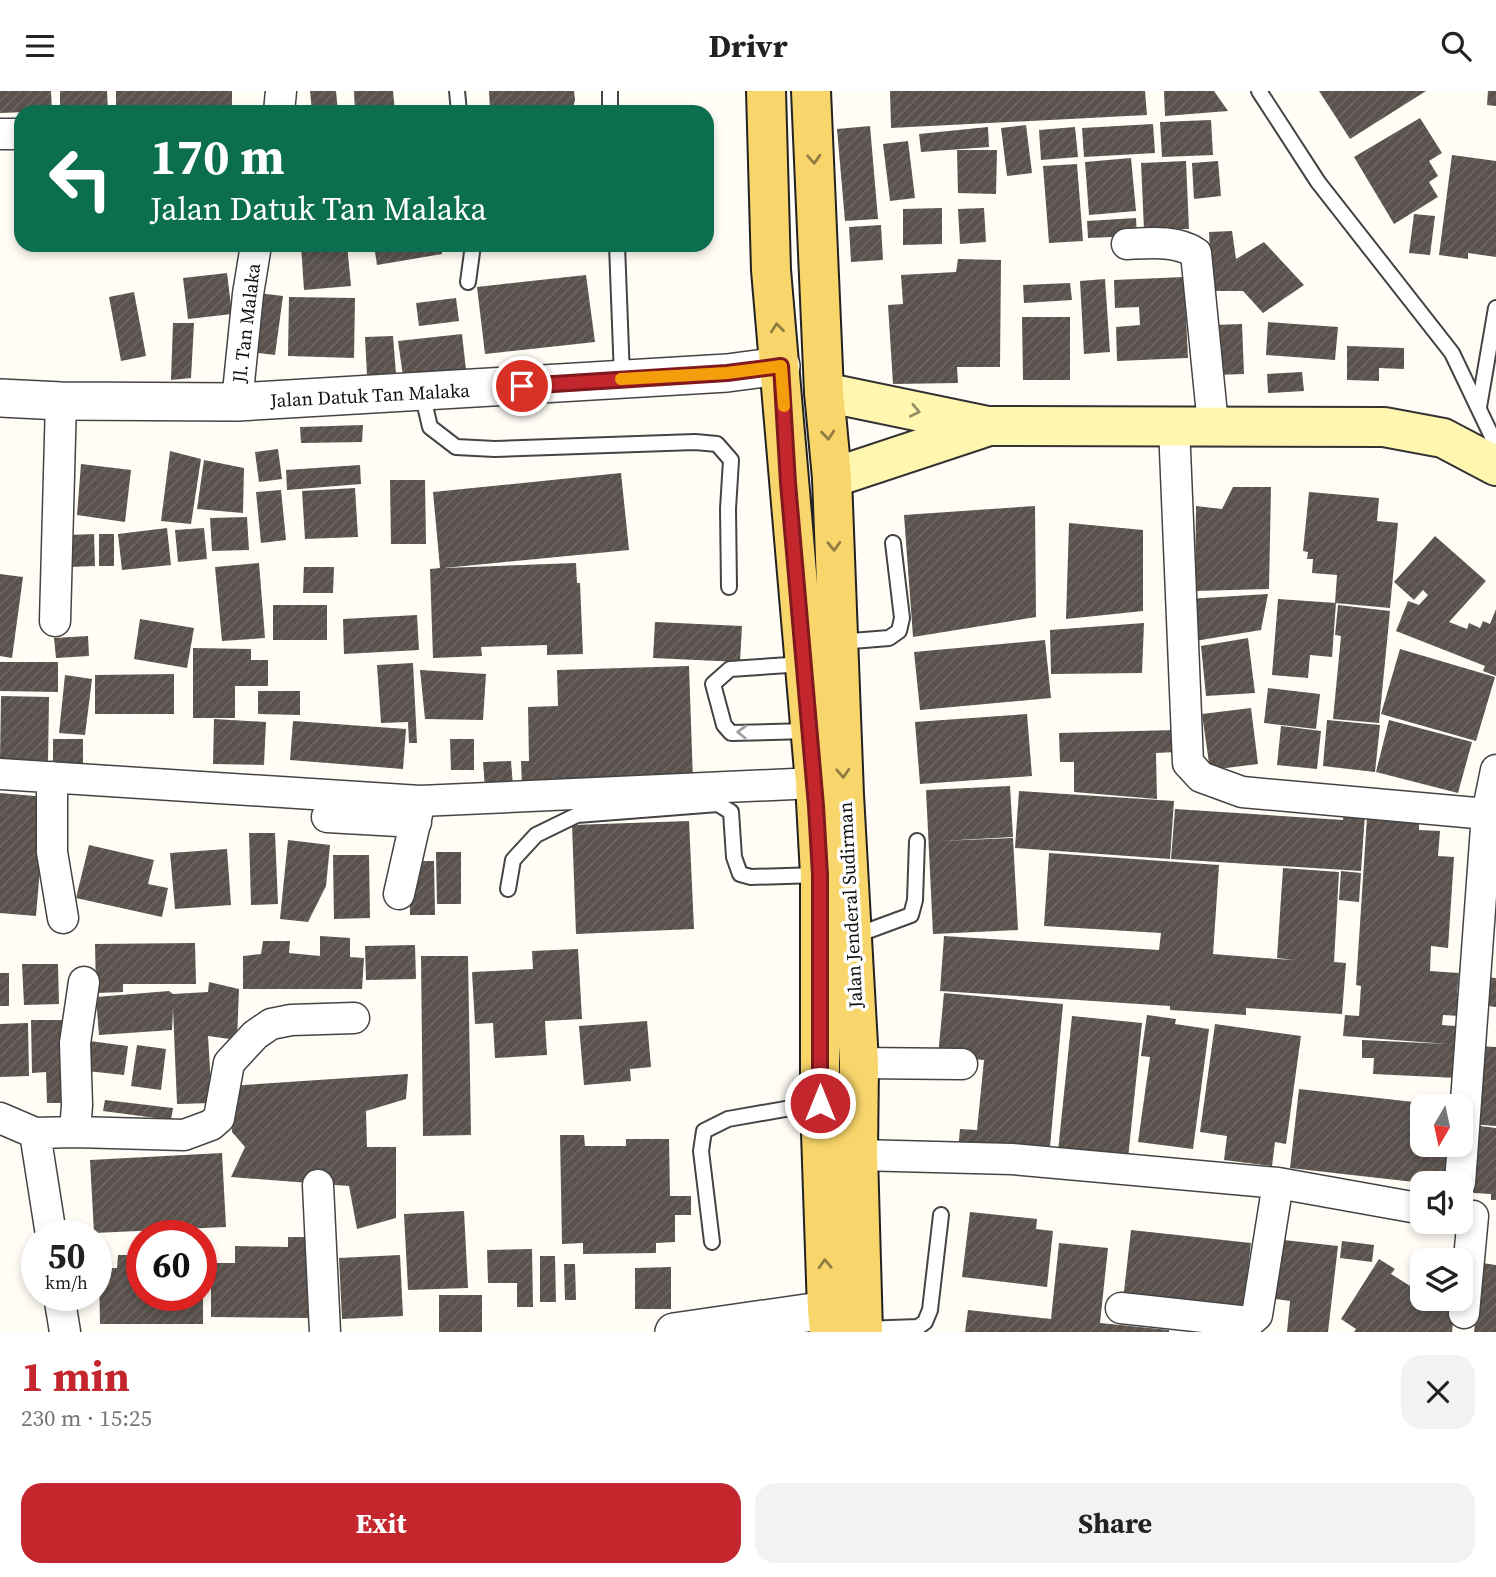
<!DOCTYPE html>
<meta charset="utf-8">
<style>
:root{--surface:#fff;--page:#f2f2f2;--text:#222;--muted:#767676;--accent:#c4262e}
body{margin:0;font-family:"Source Serif 4",serif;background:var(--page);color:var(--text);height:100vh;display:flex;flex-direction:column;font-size:26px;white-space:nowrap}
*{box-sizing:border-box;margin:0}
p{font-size:23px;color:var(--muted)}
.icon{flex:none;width:38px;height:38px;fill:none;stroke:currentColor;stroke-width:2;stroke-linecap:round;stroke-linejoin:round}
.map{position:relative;height:1241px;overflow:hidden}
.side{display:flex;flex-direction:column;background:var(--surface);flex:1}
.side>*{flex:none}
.hud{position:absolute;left:14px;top:14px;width:700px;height:147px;border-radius:21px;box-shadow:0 4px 10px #0003;background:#0b6e4f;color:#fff;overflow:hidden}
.needle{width:46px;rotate:189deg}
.tools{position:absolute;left:1410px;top:1003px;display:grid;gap:14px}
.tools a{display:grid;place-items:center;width:63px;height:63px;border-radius:14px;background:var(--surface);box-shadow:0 4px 10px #0003;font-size:35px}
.speed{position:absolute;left:21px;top:1129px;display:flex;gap:14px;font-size:35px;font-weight:700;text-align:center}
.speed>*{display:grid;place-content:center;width:91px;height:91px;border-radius:50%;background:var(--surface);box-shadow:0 4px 10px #0003;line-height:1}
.speed small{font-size:18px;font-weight:400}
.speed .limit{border:10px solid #d22;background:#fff;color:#111}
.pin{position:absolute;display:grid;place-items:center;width:60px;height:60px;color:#fff;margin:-30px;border:4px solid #fff;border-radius:50%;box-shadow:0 2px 7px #0007}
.me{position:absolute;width:77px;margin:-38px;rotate:0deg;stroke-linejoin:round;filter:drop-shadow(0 0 5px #0008)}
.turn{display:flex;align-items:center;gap:24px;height:147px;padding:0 21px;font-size:32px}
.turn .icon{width:91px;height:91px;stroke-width:2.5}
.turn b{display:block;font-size:49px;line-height:60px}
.round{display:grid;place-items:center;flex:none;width:74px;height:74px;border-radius:21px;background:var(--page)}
.headline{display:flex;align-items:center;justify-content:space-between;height:119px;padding:0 21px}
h1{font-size:42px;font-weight:700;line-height:52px;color:var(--accent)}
.button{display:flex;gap:14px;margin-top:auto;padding:14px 21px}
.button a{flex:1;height:80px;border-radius:21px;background:var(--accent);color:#fff;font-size:28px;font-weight:700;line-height:80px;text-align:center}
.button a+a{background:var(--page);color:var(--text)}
header{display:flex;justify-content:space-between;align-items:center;height:91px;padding:0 21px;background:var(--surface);font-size:32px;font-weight:700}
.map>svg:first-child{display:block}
</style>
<header><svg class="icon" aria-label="menu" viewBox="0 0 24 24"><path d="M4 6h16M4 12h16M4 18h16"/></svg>Drivr<svg class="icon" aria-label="search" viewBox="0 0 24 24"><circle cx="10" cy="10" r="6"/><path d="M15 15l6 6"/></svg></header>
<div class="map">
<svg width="1496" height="1241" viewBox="0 0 1496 1241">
<defs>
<pattern id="building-hatch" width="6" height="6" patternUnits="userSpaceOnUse" patternTransform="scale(1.75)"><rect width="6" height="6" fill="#5a524d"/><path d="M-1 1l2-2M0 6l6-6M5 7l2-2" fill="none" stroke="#6d6662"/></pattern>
</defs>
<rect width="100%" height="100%" fill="#fffdf5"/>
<path fill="url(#building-hatch)" d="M 0,0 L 51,0 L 52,20 L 0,22 Z
M 60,0 L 107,0 L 108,21 L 60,18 Z
M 116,0 L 232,0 L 232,19 L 116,17 Z
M 310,0 L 336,0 L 338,21 L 312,21 Z
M 354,0 L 393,0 L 395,21 L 355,21 Z
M 489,0 L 574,0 L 575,9 L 572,21 L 511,21 L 490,18 Z
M 890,0 L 1145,0 L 1147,24 L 891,37 Z
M 1164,0 L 1214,0 L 1228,20 L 1165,25 Z
M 1319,0 L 1426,0 L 1350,48 Z
M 1488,0 L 1496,0 L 1496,15 L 1487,14 Z
M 1420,27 L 1442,62 L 1429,70 L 1438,85 L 1429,91 L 1438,106 L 1394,133 L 1354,66 Z
M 1211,29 L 1213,64 L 1162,66 L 1160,31 Z
M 1153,33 L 1155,62 L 1084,66 L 1082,37 Z
M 1026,34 L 1032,82 L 1007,85 L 1001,37 Z
M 870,35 L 878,128 L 845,130 L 837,38 Z
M 988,36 L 989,56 L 921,61 L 919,43 Z
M 1075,36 L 1078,66 L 1041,69 L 1039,39 Z
M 908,50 L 915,107 L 890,110 L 883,53 Z
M 957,59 L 997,59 L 996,103 L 958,102 Z
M 1452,64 L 1496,70 L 1496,166 L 1468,162 L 1468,168 L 1439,164 Z
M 1131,67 L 1136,120 L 1089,124 L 1085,71 Z
M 1186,70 L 1189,138 L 1144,139 L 1141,72 Z
M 1218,70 L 1221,105 L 1194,108 L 1192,72 Z
M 1077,73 L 1083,150 L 1049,152 L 1043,75 Z
M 942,117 L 942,153 L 903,154 L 903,118 Z
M 984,117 L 986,151 L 960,153 L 958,118 Z
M 1414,123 L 1435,125 L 1430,164 L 1409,162 Z
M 1136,127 L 1137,145 L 1088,147 L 1087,130 Z
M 881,134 L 883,169 L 851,171 L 849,136 Z
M 1232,140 L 1236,168 L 1264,151 L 1304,194 L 1263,222 L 1243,200 L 1212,200 L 1209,141 Z
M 301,154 L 347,154 L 351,195 L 304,199 Z
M 374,154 L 441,154 L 442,163 L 377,174 Z
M 958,168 L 1001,169 L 1000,276 L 957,276 L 958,292 L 893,293 L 888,214 L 903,213 L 901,184 L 956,181 Z
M 227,182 L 232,223 L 188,228 L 183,187 Z
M 586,184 L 595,251 L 485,263 L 477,196 Z
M 1184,186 L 1188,267 L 1117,270 L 1116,236 L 1140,234 L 1139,216 L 1115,217 L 1114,189 Z
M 1105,188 L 1110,261 L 1084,263 L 1080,190 Z
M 1070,192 L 1072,209 L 1024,212 L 1023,194 Z
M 134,201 L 146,265 L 121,270 L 109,206 Z
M 258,202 L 283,205 L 275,264 L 250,261 Z
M 289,206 L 355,207 L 354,267 L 288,265 Z
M 456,207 L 459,230 L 419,235 L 416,212 Z
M 1022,226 L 1070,226 L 1070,289 L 1023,289 Z
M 1268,231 L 1338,236 L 1335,269 L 1266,264 Z
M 173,232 L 194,232 L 191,287 L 171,289 Z
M 1242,233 L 1244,283 L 1216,284 L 1214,234 Z
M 462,243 L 466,279 L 403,285 L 398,250 Z
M 393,245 L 396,283 L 367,284 L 365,246 Z
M 1347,255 L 1404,257 L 1404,278 L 1379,277 L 1379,290 L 1347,289 Z
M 1302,281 L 1304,300 L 1268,302 L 1267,283 Z
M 363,334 L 362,351 L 301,352 L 300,336 Z
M 278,358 L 282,388 L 259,391 L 255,361 Z
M 170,360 L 201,368 L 191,433 L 161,430 Z
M 204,369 L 244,377 L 243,422 L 197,418 Z
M 81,373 L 131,379 L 125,431 L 77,424 Z
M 360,374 L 361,393 L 287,399 L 286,379 Z
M 621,382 L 629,459 L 444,477 L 576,472 L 577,492 L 580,492 L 583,563 L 547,564 L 547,554 L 481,556 L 482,565 L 433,567 L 430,478 L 440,477 L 433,401 Z
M 390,389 L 425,389 L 426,453 L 391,453 Z
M 1233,396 L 1271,396 L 1269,498 L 1195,500 L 1196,415 L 1222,418 Z
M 355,397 L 358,446 L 305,448 L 302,400 Z
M 281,399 L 286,449 L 261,452 L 256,401 Z
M 1309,401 L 1379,407 L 1377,430 L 1398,432 L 1390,517 L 1335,512 L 1337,484 L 1312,482 L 1313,468 L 1307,468 L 1308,461 L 1303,460 Z
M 1035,415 L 1036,526 L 913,546 L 904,424 Z
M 247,426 L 249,459 L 212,460 L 210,427 Z
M 1069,432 L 1143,439 L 1143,520 L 1066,528 Z
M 167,437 L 171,474 L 122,479 L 118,443 Z
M 204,437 L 207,468 L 178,471 L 175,439 Z
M 94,443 L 95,475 L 70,476 L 69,444 Z
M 99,443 L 114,443 L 114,475 L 99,475 Z
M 1435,445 L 1486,490 L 1449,531 L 1467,538 L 1469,532 L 1480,537 L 1483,530 L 1490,533 L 1496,518 L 1496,585 L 1483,580 L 1485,575 L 1396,540 L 1408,510 L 1419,514 L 1428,504 L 1423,499 L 1414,509 L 1394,491 Z
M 259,472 L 265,547 L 222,550 L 215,476 Z
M 304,476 L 334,476 L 333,502 L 303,502 Z
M 0,483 L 23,486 L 12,567 L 0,565 Z
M 1268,503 L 1261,539 L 1189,551 L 1187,508 Z
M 1278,508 L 1336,512 L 1332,566 L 1310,564 L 1308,587 L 1272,584 Z
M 273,514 L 327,514 L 327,549 L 273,549 Z
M 1338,514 L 1390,520 L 1379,632 L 1333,628 L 1341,545 L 1335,544 Z
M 417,524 L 419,559 L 344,563 L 343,528 Z
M 140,528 L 194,537 L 187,577 L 134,568 Z
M 655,531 L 742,535 L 740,571 L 653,567 Z
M 1144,532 L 1142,582 L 1051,583 L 1050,539 Z
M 88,545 L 89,565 L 56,567 L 54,547 Z
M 1248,547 L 1255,602 L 1206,605 L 1201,555 Z
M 1045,549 L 1051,607 L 920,619 L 914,561 Z
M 193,557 L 251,558 L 251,569 L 268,569 L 268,595 L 235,595 L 235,627 L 193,627 Z
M 1400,558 L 1495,586 L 1476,650 L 1381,623 Z
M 0,571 L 58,571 L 58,601 L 0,600 Z
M 413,572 L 417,652 L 409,652 L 408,631 L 381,632 L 377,574 Z
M 689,575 L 693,690 L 522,694 L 521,670 L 529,670 L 528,616 L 558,615 L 557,579 Z
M 420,579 L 486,583 L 483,629 L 425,628 Z
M 174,583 L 174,623 L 95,623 L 95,584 Z
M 65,584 L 92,588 L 85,644 L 59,642 Z
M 1268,597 L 1320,603 L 1316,638 L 1264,632 Z
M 258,600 L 300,600 L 300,624 L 258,623 Z
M 1,605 L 49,606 L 48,670 L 0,669 Z
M 1251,617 L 1258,673 L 1210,679 L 1202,623 Z
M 1027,623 L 1032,685 L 920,693 L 915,631 Z
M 214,628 L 266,631 L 264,674 L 213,673 Z
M 1327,629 L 1380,634 L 1375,681 L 1323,675 Z
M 1389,629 L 1472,651 L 1458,702 L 1376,681 Z
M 293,630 L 406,638 L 403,678 L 290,669 Z
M 1281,635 L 1321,640 L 1317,678 L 1277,674 Z
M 1176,639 L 1176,661 L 1156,662 L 1157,708 L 1074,701 L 1074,671 L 1060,671 L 1059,642 Z
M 53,648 L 83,648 L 83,676 L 53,676 Z
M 450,648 L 474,648 L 474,679 L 451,679 Z
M 511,670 L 513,695 L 485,697 L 483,671 Z
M 1010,695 L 1013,746 L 940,750 L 1013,747 L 1018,839 L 933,843 L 926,699 Z
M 1019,700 L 1174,710 L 1170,768 L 1015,757 Z
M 0,702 L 46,706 L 36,825 L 0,822 Z
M 1175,718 L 1343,729 L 1344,721 L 1365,723 L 1361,780 L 1171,768 Z
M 1367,726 L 1419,729 L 1419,739 L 1440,740 L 1438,765 L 1454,766 L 1448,857 L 1431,855 L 1430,880 L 1459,882 L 1457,902 L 1462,903 L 1461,925 L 1443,924 L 1442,934 L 1456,935 L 1455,954 L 1458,954 L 1457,987 L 1373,983 L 1374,967 L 1362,967 L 1362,949 L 1447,953 L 1343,945 L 1345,924 L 1359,925 L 1361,895 L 1356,894 Z
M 689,730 L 694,838 L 576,843 L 572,734 Z
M 249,742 L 275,742 L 278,813 L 251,814 Z
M 288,749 L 330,754 L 326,795 L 308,831 L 280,828 Z
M 89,754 L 154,769 L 148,793 L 168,797 L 162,826 L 76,807 Z
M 227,758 L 231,814 L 175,818 L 170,762 Z
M 436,761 L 461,761 L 461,813 L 437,813 Z
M 1049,762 L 1219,774 L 1213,863 L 1263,867 L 1294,869 L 1277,867 L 1283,777 L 1339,781 L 1334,871 L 1346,872 L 1342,923 L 1246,917 L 1246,924 L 1170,919 L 1170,915 L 940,900 L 944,845 L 1159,859 L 1161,842 L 1044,835 Z
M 333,764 L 369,764 L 370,827 L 334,828 Z
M 409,770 L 434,770 L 435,824 L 410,824 Z
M 1341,780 L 1361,782 L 1359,811 L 1339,809 Z
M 320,845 L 350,847 L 350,866 L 364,867 L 362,898 L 243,898 L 243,865 L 261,863 L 263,850 L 290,850 L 289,862 L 320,865 Z
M 195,852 L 196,893 L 123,893 L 123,901 L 96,902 L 95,853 Z
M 415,854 L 416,888 L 366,889 L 365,855 Z
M 578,858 L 582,928 L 545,930 L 547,964 L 495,967 L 493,932 L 475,933 L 472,881 L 533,878 L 532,860 Z
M 421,865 L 468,865 L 471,1044 L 423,1045 Z
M 22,873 L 58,873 L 59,913 L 24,914 Z
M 0,882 L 9,882 L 9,915 L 0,915 Z
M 1484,886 L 1496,887 L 1496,916 L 1481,914 Z
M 209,891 L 239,898 L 237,949 L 208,945 L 212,1012 L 177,1013 L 173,918 L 172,939 L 99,944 L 96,906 L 169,900 L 173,903 L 208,901 Z
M 944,902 L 1063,913 L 1049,1067 L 958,1059 L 960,1038 L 977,1039 L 984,969 L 938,965 Z
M 1147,924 L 1176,928 L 1175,933 L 1209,938 L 1193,1058 L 1138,1051 L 1150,966 L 1141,965 Z
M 1072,925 L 1142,932 L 1127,1077 L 1057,1070 Z
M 31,929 L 64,929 L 67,1012 L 47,1012 L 46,981 L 32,982 Z
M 647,930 L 651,976 L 630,978 L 631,990 L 584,994 L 579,935 Z
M 28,932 L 29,985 L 0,986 L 0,933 Z
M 1215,933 L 1301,945 L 1286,1053 L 1275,1051 L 1272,1075 L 1224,1069 L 1227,1045 L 1200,1041 Z
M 82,949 L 128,955 L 124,984 L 78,979 Z
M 137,954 L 166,958 L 161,999 L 131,995 Z
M 1476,955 L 1496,956 L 1496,1035 L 1470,1033 Z
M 408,983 L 406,1008 L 366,1020 L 367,1056 L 396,1056 L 396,1127 L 357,1138 L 349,1095 L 231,1086 L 245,1056 L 232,1041 L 229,995 Z
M 1299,998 L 1431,1013 L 1423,1015 L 1423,1054 L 1451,1054 L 1447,1092 L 1423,1092 L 1290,1077 Z
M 105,1009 L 173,1017 L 171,1029 L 103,1020 Z
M 1480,1035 L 1496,1037 L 1496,1109 L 1491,1109 L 1491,1103 L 1474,1102 Z
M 560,1044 L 584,1044 L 585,1055 L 626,1055 L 626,1048 L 669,1048 L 670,1105 L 691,1105 L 691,1124 L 675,1124 L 675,1151 L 656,1152 L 656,1162 L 583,1163 L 583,1152 L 562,1153 Z
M 222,1062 L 226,1136 L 94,1142 L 90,1069 Z
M 464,1120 L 468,1197 L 408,1199 L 404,1123 Z
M 970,1121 L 1037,1128 L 1036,1138 L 1053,1140 L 1047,1196 L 962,1186 Z
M 1131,1139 L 1251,1152 L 1243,1223 L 1123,1209 Z
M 288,1146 L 309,1146 L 309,1227 L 211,1226 L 211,1172 L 235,1172 L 235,1155 L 288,1156 Z
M 1275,1148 L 1338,1155 L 1328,1241 L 1287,1241 L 1290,1210 L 1268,1207 Z
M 1342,1150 L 1374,1154 L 1372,1171 L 1340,1167 Z
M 1059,1152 L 1108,1157 L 1100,1232 L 1169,1239 L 1169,1241 L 965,1241 L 968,1219 L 1051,1228 Z
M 532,1158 L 533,1216 L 517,1216 L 517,1192 L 488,1192 L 487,1159 Z
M 118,1164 L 142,1164 L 142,1204 L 203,1204 L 203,1233 L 100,1233 L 99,1177 L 117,1177 Z
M 400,1164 L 403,1225 L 342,1228 L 339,1167 Z
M 540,1165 L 555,1165 L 556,1211 L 540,1211 Z
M 1379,1168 L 1395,1178 L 1391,1183 L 1423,1203 L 1423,1208 L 1455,1214 L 1452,1241 L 1354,1241 L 1356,1238 L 1341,1228 Z
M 1482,1172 L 1496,1174 L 1496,1241 L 1474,1241 Z
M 564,1173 L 575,1173 L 576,1209 L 565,1209 Z
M 671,1176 L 671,1218 L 635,1218 L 635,1177 Z
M 439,1204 L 482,1204 L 482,1241 L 439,1241 Z"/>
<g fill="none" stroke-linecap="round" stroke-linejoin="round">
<defs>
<path id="service" d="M 457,0 L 459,21
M 610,0 L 610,21
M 1259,0 L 1318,91 L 1452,262 L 1496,354
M 617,154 L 622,286
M 468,191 L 473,154
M 422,302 L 430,336 L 456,356 L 495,358 L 695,351 L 717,353 L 731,369 L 728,418 L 729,496
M 1479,316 L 1496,217
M 839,551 L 889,547 L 899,540 L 902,527 L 893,452
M 804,573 L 730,578 L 713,593 L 724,634 L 731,642 L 809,640
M 508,798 L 513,769 L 536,744 L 577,724 L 718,713 L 731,721 L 734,766 L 740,783 L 751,786 L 818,784
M 854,845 L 911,824 L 915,809 L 917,750
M 712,1151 L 701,1060 L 704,1040 L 728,1028 L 819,1012
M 864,1238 L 918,1236 L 925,1231 L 930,1219 L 941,1124"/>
<path id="minor" d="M 279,21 L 281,0
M 0,43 L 21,43
M 1127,153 C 1150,152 1176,149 1196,162 L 1213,334
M 237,311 L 248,203 L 256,154
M 1174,335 L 1188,672 L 1201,686 L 1242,701 L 1487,723
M 55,530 L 61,310
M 0,683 L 420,710 L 815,692
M 52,686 L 52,761 L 63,827
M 327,726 L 416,731
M 399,803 L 420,710
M 859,972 L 962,973
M 0,1027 L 35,1042 L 51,1144
M 75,1041 L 184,1044 L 211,1034 L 219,1027 L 229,972 L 255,944 L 271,933 L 291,929 L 354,927
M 35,1042 L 75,1041 L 77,1014 L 75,952 L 84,891
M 858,1064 L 1012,1068 L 1278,1092 L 1423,1118
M 1460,1092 L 1487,723 L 1496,679
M 318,1094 L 325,1241
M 59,1204 L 65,1241
M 1121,1217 L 1249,1231 L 1257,1224 L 1278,1092
M 1464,1222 L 1473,1125"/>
<path id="tertiary" d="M 0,307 L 61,310 L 237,311 L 727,282 L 781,275
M 674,1241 L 827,1219"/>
<path id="secondary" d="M 824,301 L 988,335 L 1384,336 L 1443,347 L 1496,375
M 832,387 L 986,336"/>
<path id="primary" d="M 766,0 L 771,179 L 815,692 L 820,784 L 820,1012 L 827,1219 L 829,1241
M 811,0 L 824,301 L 832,387 L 844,704 L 859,972 L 858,1064 L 863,1241"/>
</defs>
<use href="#service" stroke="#444" stroke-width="18"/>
<use href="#minor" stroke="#444" stroke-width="33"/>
<use href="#tertiary" stroke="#444" stroke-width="40"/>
<use href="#secondary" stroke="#333" stroke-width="42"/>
<use href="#primary" stroke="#222" stroke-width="42"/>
<use href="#service" stroke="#fff" stroke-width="14"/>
<use href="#minor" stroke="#fff" stroke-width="30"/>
<use href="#tertiary" stroke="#fff" stroke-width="37"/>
<use href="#secondary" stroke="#fff6b0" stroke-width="38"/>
<use href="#primary" stroke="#f9d66b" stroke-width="38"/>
</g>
<defs><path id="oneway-chevron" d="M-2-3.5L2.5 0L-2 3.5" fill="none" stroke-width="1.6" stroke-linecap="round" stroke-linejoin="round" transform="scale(1.75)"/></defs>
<g stroke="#917d42">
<use href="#oneway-chevron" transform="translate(814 68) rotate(87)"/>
<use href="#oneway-chevron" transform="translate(777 237) rotate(-96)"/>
<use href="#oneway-chevron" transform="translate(828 344) rotate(85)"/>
<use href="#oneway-chevron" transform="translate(834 455) rotate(88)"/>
<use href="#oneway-chevron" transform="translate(843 682) rotate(87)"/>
<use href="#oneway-chevron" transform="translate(825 1173) rotate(-92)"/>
</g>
<use stroke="#948f68" href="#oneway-chevron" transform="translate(915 320) rotate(12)"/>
<use stroke="#a0a0a0" href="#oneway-chevron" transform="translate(742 641) rotate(-178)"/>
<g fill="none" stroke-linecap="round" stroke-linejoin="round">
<defs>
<path id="route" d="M 522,295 L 727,282 L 781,275 L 788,392 L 816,715 L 820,784 L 820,1012"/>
</defs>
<use href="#route" stroke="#7f191e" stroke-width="18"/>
<use href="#route" stroke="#c4262e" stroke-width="12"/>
<path stroke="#f59e0b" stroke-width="12" d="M 621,288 L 727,282 L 781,275 L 784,315"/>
</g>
<g text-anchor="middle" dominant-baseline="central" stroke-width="7" stroke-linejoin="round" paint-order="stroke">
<g font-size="19" fill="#111" stroke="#fff">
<text transform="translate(246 232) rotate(-83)">Jl. Tan Malaka</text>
<text transform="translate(370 304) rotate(-3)">Jalan Datuk Tan Malaka</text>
<text transform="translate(850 814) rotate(-93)">Jalan Jenderal Sudirman</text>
</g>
</g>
</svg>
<div class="tools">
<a><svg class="needle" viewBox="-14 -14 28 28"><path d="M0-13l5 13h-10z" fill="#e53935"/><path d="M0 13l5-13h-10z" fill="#767676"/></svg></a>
<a><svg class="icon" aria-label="sound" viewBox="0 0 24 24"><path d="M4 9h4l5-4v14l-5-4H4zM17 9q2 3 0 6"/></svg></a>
<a><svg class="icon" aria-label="layers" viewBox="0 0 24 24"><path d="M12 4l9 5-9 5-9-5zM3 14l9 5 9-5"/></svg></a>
</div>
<div class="speed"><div>50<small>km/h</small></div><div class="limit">60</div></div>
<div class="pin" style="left:522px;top:295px;background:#d93025"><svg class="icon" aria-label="arrive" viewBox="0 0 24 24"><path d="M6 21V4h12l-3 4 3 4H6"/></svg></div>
<svg class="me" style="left:820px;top:1012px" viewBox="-20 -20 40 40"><circle r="17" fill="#c4262e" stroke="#fff" stroke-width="3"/><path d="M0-11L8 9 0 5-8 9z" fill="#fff"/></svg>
<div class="hud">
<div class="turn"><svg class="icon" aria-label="left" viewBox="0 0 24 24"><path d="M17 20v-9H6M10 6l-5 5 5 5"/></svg><div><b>170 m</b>Jalan Datuk Tan Malaka</div></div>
</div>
</div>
<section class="side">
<div class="headline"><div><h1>1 min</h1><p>230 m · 15:25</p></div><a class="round"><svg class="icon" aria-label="close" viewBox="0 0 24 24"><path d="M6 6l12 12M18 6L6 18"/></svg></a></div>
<div class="button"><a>Exit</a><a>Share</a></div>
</section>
